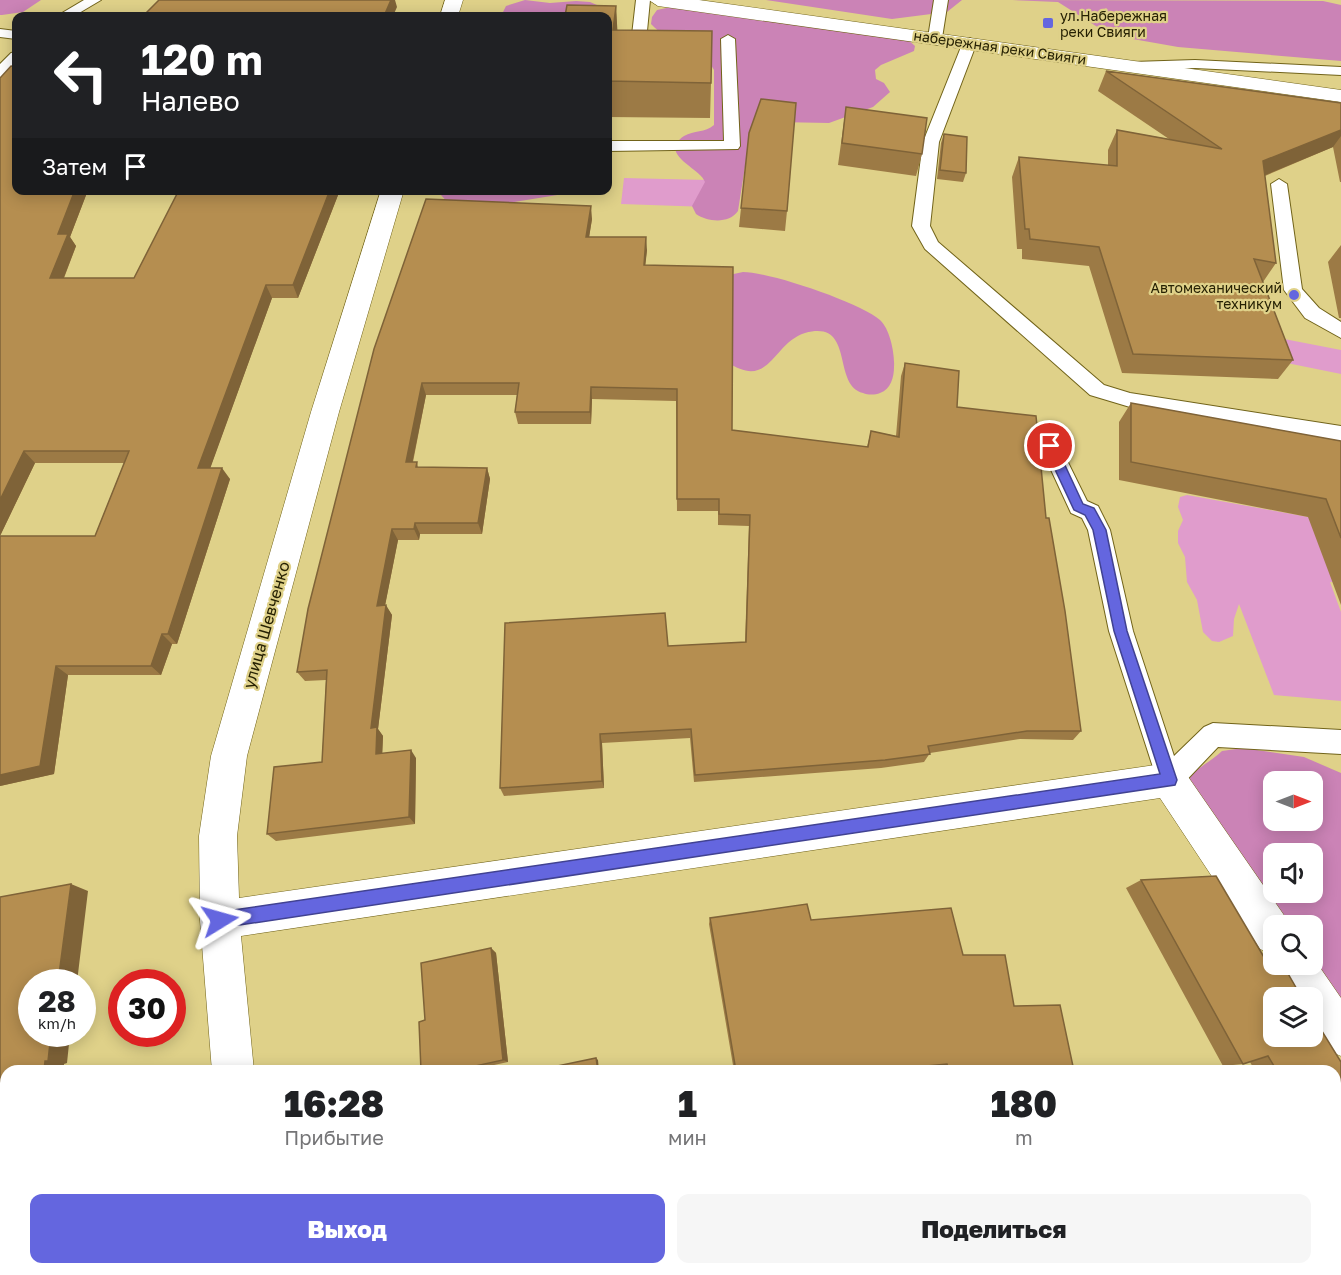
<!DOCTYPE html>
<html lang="ru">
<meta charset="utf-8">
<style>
:root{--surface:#fff;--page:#f6f6f6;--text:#202124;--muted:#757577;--accent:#6466df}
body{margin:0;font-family:"Golos Text",sans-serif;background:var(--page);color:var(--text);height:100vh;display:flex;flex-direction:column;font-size:22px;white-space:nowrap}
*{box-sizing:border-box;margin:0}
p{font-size:20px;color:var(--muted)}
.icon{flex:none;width:33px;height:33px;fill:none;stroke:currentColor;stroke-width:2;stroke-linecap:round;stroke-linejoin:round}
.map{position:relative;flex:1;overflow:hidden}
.panel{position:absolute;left:0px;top:1065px;width:1341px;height:210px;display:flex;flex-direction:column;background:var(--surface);border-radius:18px 18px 0 0;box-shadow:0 3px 15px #0003}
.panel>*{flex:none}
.hud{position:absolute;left:12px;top:12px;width:600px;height:183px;border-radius:12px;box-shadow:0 3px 15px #0003;background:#202124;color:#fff;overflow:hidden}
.needle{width:39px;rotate:90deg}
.buttons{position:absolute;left:1263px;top:771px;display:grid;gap:12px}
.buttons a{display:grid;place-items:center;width:60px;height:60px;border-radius:12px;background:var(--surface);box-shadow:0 3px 15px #0003;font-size:30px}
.speed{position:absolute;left:18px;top:969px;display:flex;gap:12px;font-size:30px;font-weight:700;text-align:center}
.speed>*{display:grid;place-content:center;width:78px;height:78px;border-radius:50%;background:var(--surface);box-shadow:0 3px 15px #0003;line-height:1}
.speed small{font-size:15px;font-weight:400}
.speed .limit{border:9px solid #d22;background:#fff;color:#111}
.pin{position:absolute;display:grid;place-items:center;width:51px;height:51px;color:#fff;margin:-26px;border:3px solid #fff;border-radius:50%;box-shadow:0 2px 6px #0007}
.me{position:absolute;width:66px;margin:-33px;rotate:82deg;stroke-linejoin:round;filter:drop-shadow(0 0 4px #0008)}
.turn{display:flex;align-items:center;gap:21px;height:126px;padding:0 30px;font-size:27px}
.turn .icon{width:78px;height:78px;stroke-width:2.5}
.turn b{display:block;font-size:42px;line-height:51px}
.then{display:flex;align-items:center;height:57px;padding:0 30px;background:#0003;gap:12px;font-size:22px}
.eta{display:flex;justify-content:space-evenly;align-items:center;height:102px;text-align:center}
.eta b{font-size:36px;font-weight:800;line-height:42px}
.cta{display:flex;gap:12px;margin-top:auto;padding:12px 30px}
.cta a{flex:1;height:69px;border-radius:12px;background:var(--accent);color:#fff;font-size:24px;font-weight:800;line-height:69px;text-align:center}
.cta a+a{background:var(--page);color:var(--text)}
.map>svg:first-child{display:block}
</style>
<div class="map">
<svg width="1341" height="1275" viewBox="0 0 1341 1275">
<rect width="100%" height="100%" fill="#dfd189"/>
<path fill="#e09ccc" d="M 624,178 L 708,180 L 708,207 L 621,204 Z
M 1263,335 L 1341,350 L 1341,374 L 1272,360 Z
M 1187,495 L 1341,523 L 1341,582 L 1330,582 L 1341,612 L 1341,701 L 1274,695 L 1239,604 L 1234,619 L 1233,636 L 1219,642 L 1212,641 L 1203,632 L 1197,600 L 1187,582 L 1185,557 L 1178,543 L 1178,531 L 1183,520 L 1178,507 L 1180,497 Z"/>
<path fill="#cb83b6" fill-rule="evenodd" d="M 0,0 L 41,0 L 23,12 L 2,15 L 0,15 Z
M 525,0 L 550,3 L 576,1 L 590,2 L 604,8 L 608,16 L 501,16 L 506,6 Z
M 766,0 L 962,0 L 947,12 L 892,19 Z
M 1012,0 L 1323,1 L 1341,5 L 1341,61 L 1178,47 L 1110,35 L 1058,2 Z
M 681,5 L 906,38 L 915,46 L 914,51 L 881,65 L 875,70 L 876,79 L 884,83 L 890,92 L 873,107 L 829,123 L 777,122 L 749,141 L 738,211 C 729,224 708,222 696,214 L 692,206 L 705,182 C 700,168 657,154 684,136 C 694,130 705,133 714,125 L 714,70 C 707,54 667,42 651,24 L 652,17 L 657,10 Z
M 442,190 L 582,191 L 502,204 L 448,203 L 441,195 Z
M 743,272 C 770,272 861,303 880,320 C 890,329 895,354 894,367 C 894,377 891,389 880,393 C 875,395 868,395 863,393 C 831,385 856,319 805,333 C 772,343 770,392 726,361 L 729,275 Z
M 1243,748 L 1304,757 L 1341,773 L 1341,1015 L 1312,964 L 1312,926 L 1279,925 L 1187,781 C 1195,768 1211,762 1222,751 ZM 1274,782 L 1312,782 L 1312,820 L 1274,820 ZM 1274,854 L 1312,854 L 1312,892 L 1274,892 Z"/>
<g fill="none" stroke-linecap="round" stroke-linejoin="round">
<defs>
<path id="service" d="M 84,0 L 101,0 L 74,16 L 57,16 Z
M 636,0 L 650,0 L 647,31 L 671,33 L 673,36 L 671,39 L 634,38 L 632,35 Z
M 934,0 L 948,0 L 942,38 L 935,42 L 928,38 Z
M 0,29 L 16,31 L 16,39 L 0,37 Z
M 728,35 L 735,39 L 740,146 L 738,149 L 608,151 L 608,141 L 724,141 L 721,39 Z
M 970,38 L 977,42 L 939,142 L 930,226 L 938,242 L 1104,385 L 1130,393 L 1341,426 L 1341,442 L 1130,407 L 1090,395 L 925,249 L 912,226 L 923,142 L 963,42 Z
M 16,52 L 16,64 L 5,76 L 0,77 L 0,64 L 11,53 Z
M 1195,60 L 1341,67 L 1341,75 L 1195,68 L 1133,70 L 1126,66 L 1133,62 Z
M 1279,179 L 1287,184 L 1302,289 L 1319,308 L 1341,322 L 1341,338 L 1305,318 L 1284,290 L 1271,184 Z
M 1050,438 L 1057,440 L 1087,501 L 1098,506 L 1110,530 L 1133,631 L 1174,756 L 1204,727 L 1213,723 L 1341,730 L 1341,754 L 1218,747 L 1178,789 L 1169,792 L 1160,789 L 1109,631 L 1088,530 L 1082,518 L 1071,513 L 1040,446 L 1043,440 Z"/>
<path id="minor" d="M 445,0 L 463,0 L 458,16 L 440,16 Z
M 649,0 L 699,0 L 1341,90 L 1341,102 L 658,6 Z
M 381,190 L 404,190 L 339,412 L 247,756 L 237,836 L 239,898 L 1169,763 L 1182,768 L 1288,921 L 1290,926 L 1274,926 L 1274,955 L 1260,949 L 1160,798 L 241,936 L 254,1071 L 212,1071 L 200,920 L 199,836 L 211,756 L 311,412 Z
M 1312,956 L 1341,998 L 1341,1056 C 1312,1044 1312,1026 1312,998 L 1292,998 L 1274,964 L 1312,964 Z
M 228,1269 L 274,1269 L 275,1275 L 227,1275 Z"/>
</defs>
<use href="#service" stroke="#716319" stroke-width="2"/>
<use href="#minor" stroke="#716319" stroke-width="1"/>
<use href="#service" fill="#fff" fill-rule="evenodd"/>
<use href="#minor" fill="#fff" fill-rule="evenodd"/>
</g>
<path fill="#9c7a45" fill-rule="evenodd" d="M 616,6 L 617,30 L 711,83 L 710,118 L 608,117 L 608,16 Z
M 1106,71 L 1341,103 L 1341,182 L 1340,182 L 1333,147 L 1265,176 L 1276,263 L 1263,282 L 1293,360 L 1278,379 L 1122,373 L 1089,266 L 1022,259 L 1022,249 L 1017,249 L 1012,177 L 1019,157 L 1108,166 L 1108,150 L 1117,130 L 1169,139 L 1098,91 Z
M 0,78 L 88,190 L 70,237 L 76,246 L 64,278 L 134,278 L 340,190 L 298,298 L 272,298 L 210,468 L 230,479 L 177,644 L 172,644 L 161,675 L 68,675 L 54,774 L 0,786 ZM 35,463 L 124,463 L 95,536 L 0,536 Z
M 846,107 L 922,154 L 916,176 L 838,165 Z
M 944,134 L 966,173 L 963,182 L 937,179 L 941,143 Z
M 741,208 L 787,211 L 785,231 L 739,227 Z
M 592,219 L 589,237 L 647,250 L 645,265 L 732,430 L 867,447 L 871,431 L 896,436 L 901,376 L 905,363 L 957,407 L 1046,518 L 1081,731 L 1073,740 L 1020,739 L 930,753 L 924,762 L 881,768 L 694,782 L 690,738 L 602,743 L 604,788 L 504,796 L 500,788 L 668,646 L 745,642 L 749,526 L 718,525 L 718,511 L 677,511 L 676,401 L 592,399 L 591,424 L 518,424 L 515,412 L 517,395 L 426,395 L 413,462 L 417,462 L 418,467 L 487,468 L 490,479 L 482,534 L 420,534 L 419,540 L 398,540 L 385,605 L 392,615 L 378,729 L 383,736 L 382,753 L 416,758 L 415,824 L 276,841 L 267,834 L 322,762 L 326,680 L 305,681 L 297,672 L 374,349 Z
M 1341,245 L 1341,318 L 1339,318 L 1328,262 Z
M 1131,403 L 1341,441 L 1341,605 L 1308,517 L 1119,480 L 1119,422 Z
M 1216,876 L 1270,969 L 1283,965 L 1302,998 L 1274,998 L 1274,1036 L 1312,1036 L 1312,1015 L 1341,1062 L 1341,1275 L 1278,1275 L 1275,1269 L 1335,1269 L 1335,1071 L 1255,1071 L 1250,1062 L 1243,1064 L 1223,1066 L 1126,888 L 1141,880 Z
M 710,918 L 811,920 L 963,955 L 1014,1006 L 1074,1071 L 940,1071 L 939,1066 L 889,1071 L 734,1071 L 709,924 Z
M 491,948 L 496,953 L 508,1062 L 480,1068 L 481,1071 L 421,1071 L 425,1020 Z
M 891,1269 L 1013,1269 L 1015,1275 L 880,1275 L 879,1271 Z"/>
<path fill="#7f6338" d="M 391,0 L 395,0 L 397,7 L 393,16 L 384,16 Z
M 616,6 L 618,41 L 613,30 Z
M 1341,130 L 1341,136 L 1333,147 L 1251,181 L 1263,161 Z
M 75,190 L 88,190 L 70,237 L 76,246 L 59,290 L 50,278 L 58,234 Z
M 330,190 L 340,190 L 298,298 L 293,285 Z
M 591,206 L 592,219 L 587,250 L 586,237 Z
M 646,237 L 647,250 L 644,278 L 644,265 Z
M 266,285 L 272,298 L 206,480 L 198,468 Z
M 422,383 L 426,395 L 410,474 L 406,462 Z
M 591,387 L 592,399 L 591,424 L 590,412 Z
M 24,451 L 35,463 L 0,536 L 0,500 Z
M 222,468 L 230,479 L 177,644 L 168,634 Z
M 487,468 L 490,479 L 482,534 L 478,523 Z
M 415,523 L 420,534 L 419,540 L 414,529 Z
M 392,529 L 398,540 L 383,616 L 377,606 Z
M 386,605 L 392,615 L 378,729 L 383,736 L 382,762 L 376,754 L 371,728 Z
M 162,634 L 172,644 L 161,675 L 151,666 Z
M 56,666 L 68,675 L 54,774 L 0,786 L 0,775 Z
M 600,734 L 602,743 L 604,788 L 602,781 Z
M 411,750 L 416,758 L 415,824 L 409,817 Z
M 71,884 L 88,891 L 77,982 L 58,982 Z
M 491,948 L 496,953 L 508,1062 L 503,1060 Z
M 51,1034 L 70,1034 L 67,1063 L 64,1064 L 64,1071 L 44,1071 L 45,1061 Z
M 596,1058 L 598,1060 L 599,1071 L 598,1071 Z
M 475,1066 L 480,1068 L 481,1071 L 475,1071 Z
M 44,1269 L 65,1269 L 65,1275 L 44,1275 Z
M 548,1269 L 553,1269 L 554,1275 L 549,1275 Z"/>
<path fill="#b58e50" stroke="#7f6338" stroke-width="1.5" d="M 159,0 L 391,0 L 384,16 L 143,16 Z
M 567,5 L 616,6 L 613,30 L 712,31 L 711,83 L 608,81 L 608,16 L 565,16 Z
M 100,15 L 120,16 L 98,16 Z
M 11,66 L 16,67 L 16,190 L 75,190 L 58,234 L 68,234 L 50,278 L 134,278 L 179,190 L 330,190 L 293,285 L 266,285 L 198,468 L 222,468 L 168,634 L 162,634 L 151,666 L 56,666 L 40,766 L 0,775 L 0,536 L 95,536 L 129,451 L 24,451 L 0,500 L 0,78 Z
M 1106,71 L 1341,103 L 1341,130 L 1263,161 L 1276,263 L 1254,259 L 1293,360 L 1133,354 L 1099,247 L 1030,239 L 1029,229 L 1025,229 L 1019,157 L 1117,166 L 1117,130 L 1222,149 Z
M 761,99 L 796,103 L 787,211 L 741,208 L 749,133 Z
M 846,107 L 927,118 L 922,154 L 842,143 Z
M 944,134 L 967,137 L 966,173 L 940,170 Z
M 426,199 L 591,206 L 586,237 L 646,237 L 644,265 L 733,267 L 732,430 L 868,447 L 871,431 L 899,437 L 905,363 L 959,371 L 957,407 L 1036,416 L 1046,518 L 1049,518 L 1065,611 L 1081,731 L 1027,731 L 928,746 L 930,754 L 885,760 L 695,775 L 691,729 L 600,734 L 602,781 L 500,788 L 505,623 L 665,613 L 668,646 L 746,642 L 750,515 L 719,514 L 719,499 L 677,499 L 677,389 L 591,387 L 590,412 L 515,412 L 519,383 L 422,383 L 406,462 L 417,462 L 416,467 L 487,468 L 478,523 L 415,523 L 414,529 L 392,529 L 377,606 L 386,605 L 371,728 L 377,727 L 376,754 L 411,750 L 409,817 L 267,834 L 274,767 L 322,762 L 327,670 L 297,672 L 308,609 L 374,349 Z
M 1131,403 L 1341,441 L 1341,538 L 1326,499 L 1131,462 Z
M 1216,876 L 1271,969 L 1283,965 L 1302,998 L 1274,998 L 1274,1036 L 1312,1036 L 1312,1015 L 1341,1062 L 1341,1275 L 1299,1275 L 1296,1269 L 1335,1269 L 1335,1071 L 1277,1071 L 1268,1056 L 1243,1064 L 1141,880 Z
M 71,884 L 58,982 L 32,982 L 32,1034 L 51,1034 L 48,1061 L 45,1061 L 44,1071 L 6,1071 L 6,1269 L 44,1269 L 44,1275 L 0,1275 L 0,897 Z
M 807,904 L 811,920 L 951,908 L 963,955 L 1005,955 L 1014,1006 L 1060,1005 L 1074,1071 L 949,1071 L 947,1064 L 874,1071 L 736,1071 L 710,918 Z
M 491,948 L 503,1060 L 475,1066 L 475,1071 L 421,1071 L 419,1022 L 425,1020 L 421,963 Z
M 596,1058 L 598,1071 L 558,1071 L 557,1066 Z
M 394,1269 L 548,1269 L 549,1275 L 394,1275 Z
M 725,1269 L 851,1269 L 853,1275 L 726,1275 Z
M 922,1269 L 1013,1269 L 1015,1275 L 891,1275 Z"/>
<path fill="#6466df" stroke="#414291" stroke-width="1.5" d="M 1050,441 L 1056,446 L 1083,504 L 1094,508 L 1106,530 L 1127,631 L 1177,780 L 1175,785 L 220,928 L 214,926 L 212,920 L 214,915 L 220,912 L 1160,774 L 1114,631 L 1093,530 L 1085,515 L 1074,510 L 1044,446 Z"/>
<g fill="#6466df" stroke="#dfd189" stroke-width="2">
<rect x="1042" y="17" width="12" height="12" rx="3"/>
<circle cx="1294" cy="295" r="6"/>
</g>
<g text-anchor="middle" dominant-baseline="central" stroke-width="4.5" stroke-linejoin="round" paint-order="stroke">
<g font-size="14" fill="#262103" stroke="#dfd189" text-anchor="start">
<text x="1060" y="15">ул.Набережная<tspan x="1060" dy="16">реки Свияги</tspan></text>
<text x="1282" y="287" text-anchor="end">Автомеханический<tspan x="1282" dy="16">техникум</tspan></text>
</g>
<g font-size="14" fill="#262103" stroke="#dfd189">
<text transform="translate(1000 47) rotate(8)">набережная реки Свияги</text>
</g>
<g font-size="16" fill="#262103" stroke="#dfd189">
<text transform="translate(266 625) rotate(-74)">улица Шевченко</text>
</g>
</g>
</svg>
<div class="buttons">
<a><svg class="needle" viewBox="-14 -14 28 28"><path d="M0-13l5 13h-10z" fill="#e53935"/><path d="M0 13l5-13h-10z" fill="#757577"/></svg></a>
<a><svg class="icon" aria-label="sound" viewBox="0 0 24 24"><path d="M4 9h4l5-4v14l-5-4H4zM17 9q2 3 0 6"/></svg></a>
<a><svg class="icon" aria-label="search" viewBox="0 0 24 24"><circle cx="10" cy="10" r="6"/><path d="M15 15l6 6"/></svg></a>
<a><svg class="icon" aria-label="layers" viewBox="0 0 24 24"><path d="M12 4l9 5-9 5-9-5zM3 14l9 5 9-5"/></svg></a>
</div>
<div class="speed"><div>28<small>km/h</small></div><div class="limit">30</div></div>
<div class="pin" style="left:1050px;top:446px;background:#d93025"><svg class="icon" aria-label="arrive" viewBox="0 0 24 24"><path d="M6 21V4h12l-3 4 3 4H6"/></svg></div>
<svg class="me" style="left:220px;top:920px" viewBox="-20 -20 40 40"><path d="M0-17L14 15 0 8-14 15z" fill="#6466df" stroke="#fff" stroke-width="4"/></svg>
<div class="hud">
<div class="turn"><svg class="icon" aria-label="left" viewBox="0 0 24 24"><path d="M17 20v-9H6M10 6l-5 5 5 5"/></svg><div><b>120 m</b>Налево</div></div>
<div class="then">Затем<svg class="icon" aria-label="arrive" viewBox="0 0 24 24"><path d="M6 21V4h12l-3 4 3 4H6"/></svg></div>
</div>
<section class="panel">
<div class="eta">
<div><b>16:28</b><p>Прибытие</p></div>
<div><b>1</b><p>мин</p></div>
<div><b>180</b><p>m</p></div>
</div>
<div class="cta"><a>Выход</a><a>Поделиться</a></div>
</section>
</div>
